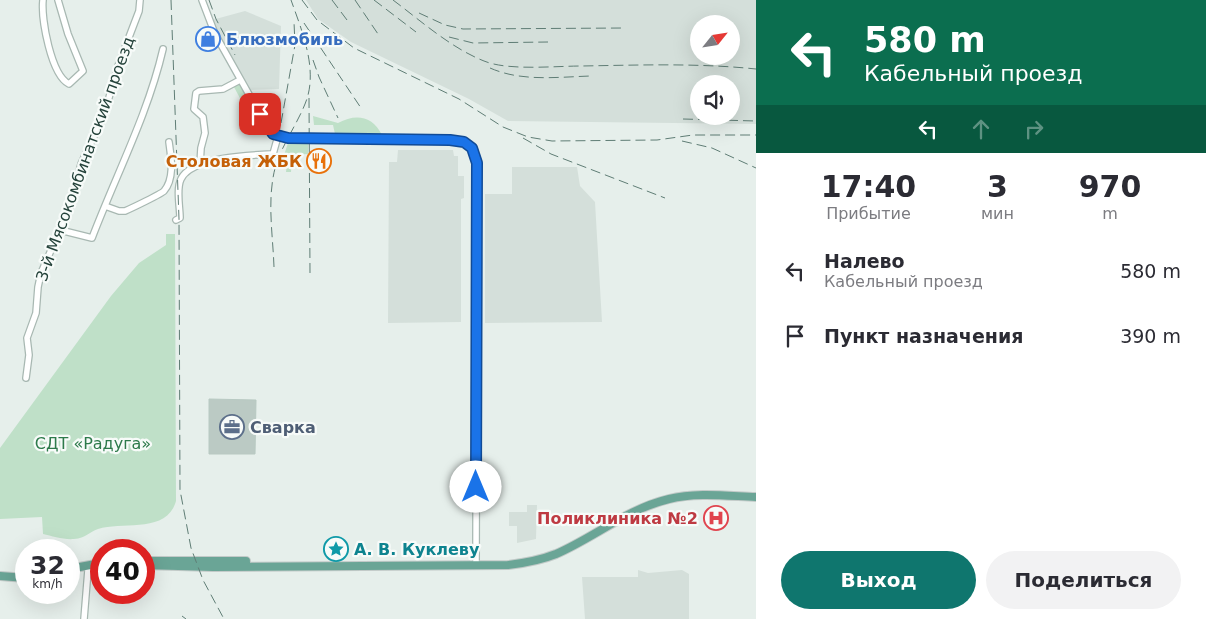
<!DOCTYPE html>
<html lang="ru">
<meta charset="utf-8">
<style>
:root{--surface:#fff;--page:#f2f2f3;--text:#2b2b33;--muted:#7c7c81;--accent:#0f766e}
body{margin:0;font-family:"DejaVu Sans",sans-serif;background:var(--page);color:var(--text);height:100vh;display:flex;flex-direction:column;font-size:19px;white-space:nowrap}
*{box-sizing:border-box;margin:0}
p{font-size:16px;color:var(--muted)}
.icon{flex:none;width:28px;height:28px;fill:none;stroke:currentColor;stroke-width:2;stroke-linecap:round;stroke-linejoin:round}
.map{position:relative;flex:1;overflow:hidden}
.panel{display:flex;flex-direction:column;background:var(--surface);width:450px}
.panel>*{flex:none}
.top-card{background:#0b6e4f;color:#fff;overflow:hidden}
.needle{width:32px;rotate:60deg}
.fabs{position:absolute;left:690px;top:15px;display:grid;gap:10px}
.fabs a{display:grid;place-items:center;width:50px;height:50px;border-radius:50%;background:var(--surface);box-shadow:0 5px 20px #0002;font-size:25px}
.speed{position:absolute;left:15px;top:539px;display:flex;gap:10px;font-size:25px;font-weight:700;text-align:center}
.speed>*{display:grid;place-content:center;width:65px;height:65px;border-radius:50%;background:var(--surface);box-shadow:0 5px 20px #0002;line-height:1}
.speed small{font-size:12px;font-weight:400}
.speed .limit{border:8px solid #d22;background:#fff;color:#111}
.pin{position:absolute;display:grid;place-items:center;width:42px;height:42px;color:#fff;margin:-21px;border-radius:10px;box-shadow:0 2px 8px #0006}
.me{position:absolute;width:55px;margin:-28px;rotate:0deg;stroke-linejoin:round;filter:drop-shadow(0 0 4px #0008)}
.turn{display:flex;align-items:center;gap:18px;height:105px;padding:0 25px;font-size:22px}
.turn .icon{width:65px;height:65px;stroke-width:2.5}
.turn b{display:block;font-size:35px;line-height:42px}
.lanes{display:flex;align-items:center;height:48px;padding:0 25px;background:#0003;justify-content:center;gap:25px;direction:ltr}
.lanes .off{opacity:.35}
.eta{display:flex;justify-content:space-evenly;align-items:center;height:85px;text-align:center}
.eta b{font-size:30px;font-weight:700;line-height:35px}
.primary-button{display:flex;gap:10px;margin-top:auto;padding:10px 25px}
.primary-button a{flex:1;height:58px;border-radius:30px;background:var(--accent);color:#fff;font-size:20px;font-weight:700;line-height:58px;text-align:center}
.primary-button a+a{background:var(--page);color:var(--text)}
ul{padding:0;list-style:none}
li{display:flex;align-items:center;gap:15px;height:65px;padding:0 25px}
li div{flex:1}
li b{display:block;font-size:19px}
li em{font-style:normal}
main{display:flex;flex:1;min-height:0}
.map>svg:first-child{display:block}
</style>
<main>
<div class="map">
<svg width="756" height="619" viewBox="0 0 756 619">
<rect width="100%" height="100%" fill="#e6efeb"/>
<path fill="#d4dfda" fill-rule="evenodd" d="M 306,0 L 756,0 L 756,124 L 508,121 L 469,99 L 351,42 L 318,19 ZM 699,24 L 731,24 L 731,56 L 699,56 ZM 699,84 L 731,84 L 731,116 L 699,116 Z
M 245,11 L 281,26 L 279,89 L 249,90 L 215,28 L 212,20 Z
M 398,150 L 453,150 L 454,156 L 458,156 L 458,176 L 464,176 L 464,198 L 461,199 L 461,322 L 388,323 L 389,162 L 397,162 Z
M 512,167 L 577,167 L 580,186 L 595,202 L 602,322 L 485,323 L 485,194 L 512,194 Z
M 527,505 L 537,505 L 536,539 L 517,543 L 517,526 L 509,526 L 509,512 L 527,512 Z
M 638,570 L 648,573 L 682,570 L 689,574 L 689,619 L 585,619 L 582,577 L 638,577 Z"/>
<path fill="#bfe0c8" d="M 239,83 L 267,132 L 259,133 L 257,130 L 234,87 Z
M 313,116 L 338,123 C 355,114 372,115 382,135 L 335,134 L 333,125 L 314,125 Z
M 288,143 L 308,143 L 308,154 L 292,155 L 291,172 L 286,172 L 287,163 L 282,161 Z
M 166,234 L 175,234 L 176,501 C 167,534 123,521 98,529 C 89,532 86,538 74,539 C 64,540 52,536 43,534 L 42,517 L 0,519 L 0,448 L 111,296 L 139,263 L 166,245 Z"/>
<path fill="#bbcac4" stroke="#b8c9c2" d="M 209,399 L 256,400 L 255,454 L 209,454 Z"/>
<g fill="none" stroke-linecap="round" stroke-linejoin="round">
<defs>
<path id="minor" d="M 43,0 C 41,19 51,75 69,84 L 83,71 L 68,34 L 58,0
M 202,0 L 215,34 L 265,123 L 273,134 L 288,138 L 458,141 C 471,143 475,150 477,163 L 476,563
M 200,164 L 201,148 L 205,133 L 203,117 L 194,109 L 196,93 L 199,91 L 223,89 L 240,80
M 105,206 L 119,211 L 125,211 C 132,208 161,194 164,191 C 175,178 171,157 169,142
M 176,220 L 180,218 C 180,207 176,189 181,179 C 191,157 251,155 273,154 L 278,136
M 60,230 L 92,238 C 116,175 148,114 163,49
M 26,378 L 29,355 L 27,338 L 36,313 L 38,287 L 41,273 L 70,207 L 81,164 L 104,115 L 118,66 L 139,11 L 140,0
M 84,619 L 88,570"/>
<path id="major" d="M 148,561 L 246,561
M 144,565 L 213,567 L 508,565 C 525,563 541,560 556,554 C 595,537 627,509 669,499 C 696,492 728,496 756,497
M 69,569 L 101,563
M 0,576 L 26,578"/>
</defs>
<use href="#minor" stroke="#a8b8b2" stroke-width="8"/>
<use href="#major" stroke="#c2cac8" stroke-width="10"/>
<use href="#minor" stroke="#fff" stroke-width="5.5"/>
<use href="#major" stroke="#6aa596" stroke-width="8"/>
<path stroke="#5f7d75" stroke-width="1" stroke-dasharray="10 5" stroke-linecap="butt" d="M 171,0 L 179,219 L 180,490 L 191,548 L 203,580 L 224,619
M 209,0 L 216,19 L 235,55
M 302,0 L 317,20 L 354,48 L 459,99 L 503,127 L 528,137 L 552,141 L 657,140 L 693,135 L 756,135
M 332,0 L 347,20
M 355,0 L 378,34
M 374,0 L 416,32
M 393,0 C 421,21 451,48 484,61 C 508,71 555,66 582,66 C 640,65 698,63 756,69
M 419,13 L 445,25 L 463,29 L 624,28
M 304,23 L 361,108
M 449,37 L 473,43 L 548,42
M 313,60 L 319,77 L 338,118
M 490,68 C 522,82 557,77 591,76
M 309,98 L 310,273
M 683,119 L 756,121
M 281,123 L 295,45 L 294,22
M 523,138 L 551,154 L 665,198
M 682,141 L 712,148 L 756,168
M 274,267 C 273,238 268,207 273,178 C 277,151 295,129 305,104 C 319,71 302,31 291,0
M 182,616 L 186,619"/>
</g>
<g fill="none" stroke-linecap="round" stroke-linejoin="round">
<defs>
<path id="route" d="M 260,114 L 273,134 L 288,138 L 450,140 L 464,142 L 472,148 L 477,163 L 476,487"/>
</defs>
<use href="#route" stroke="#114b97" stroke-width="12"/>
<use href="#route" stroke="#1a73e8" stroke-width="9"/>
</g>
<defs>
<symbol id="shop-ring" viewBox="-11 -11 22 22"><circle r="9.5" fill="#f7fbf9" stroke="#3f7fe0" stroke-width="1.5"/><path d="M-5-2.5h2.3a2.7 3.5 0 0 1 5.4 0H5L5.5 6h-11ZM-1.5-2.5h3a1.5 2.3 0 0 0-3 0Z" fill="#3f7fe0"/></symbol>
<symbol id="restaurant-ring" viewBox="-11 -11 22 22"><circle r="9.5" fill="#f7fbf9" stroke="#e8710a" stroke-width="1.5"/><path d="M-5-6h1v4h1v-4h1v4h1v-4h1v5L-1.5 .5V6h-2V.5L-5-1ZM5-6V6H3V1.5H1.5Q1.5-4 5-6Z" fill="#e8710a"/></symbol>
<symbol id="office-ring" viewBox="-11 -11 22 22"><circle r="9.5" fill="#f7fbf9" stroke="#5c6f8a" stroke-width="1.5"/><path d="M-6-3h4V-5.5h4V-3h4V5H-6ZM-1-4.5V-3h2v-1.5ZM-6 0V1H6V0Z" fill="#5c6f8a"/></symbol>
<symbol id="hospital-ring" viewBox="-11 -11 22 22"><circle r="9.5" fill="#f7fbf9" stroke="#e0444e" stroke-width="1.5"/><path d="M-5-5h3v3.5h4V-5h3V5h-3V1.5h-4V5h-3Z" fill="#e0444e"/></symbol>
<symbol id="sight-ring" viewBox="-11 -11 22 22"><circle r="9.5" fill="#f7fbf9" stroke="#0f9aa8" stroke-width="1.5"/><path d="M0-6L1.8-2.2L6-1.7L2.9 1.2L3.7 5.4L0 3.3L-3.7 5.4L-2.9 1.2L-6-1.7L-1.8-2.2Z" fill="#0f9aa8"/></symbol>
</defs>
<g fill-rule="evenodd">
<use href="#shop-ring" x="194" y="25" width="28" height="28"/>
<use href="#restaurant-ring" x="305" y="147" width="28" height="28"/>
<use href="#office-ring" x="218" y="413" width="28" height="28"/>
<use href="#hospital-ring" x="702" y="504" width="28" height="28"/>
<use href="#sight-ring" x="322" y="535" width="28" height="28"/>
</g>
<g text-anchor="middle" dominant-baseline="central" stroke-width="4.5" stroke-linejoin="round" paint-order="stroke">
<g font-size="16" font-weight="bold" fill="#366cbe" stroke="#f7fbf9" text-anchor="start">
<text x="226" y="39">Блюзмобиль</text>
</g>
<g font-size="16" fill="#24423a" stroke="#f7fbf9">
<text transform="translate(85 159) rotate(-70)">3-й Мясокомбинатский проезд</text>
</g>
<g font-size="16" font-weight="bold" fill="#c56008" stroke="#f7fbf9" text-anchor="end">
<text x="302" y="161">Столовая ЖБК</text>
</g>
<g font-size="16" font-weight="bold" fill="#4e5e75" stroke="#f7fbf9" text-anchor="start">
<text x="250" y="427">Сварка</text>
</g>
<g font-size="16" fill="#2d7a4b" stroke="#f7fbf9">
<text x="93" y="443">СДТ «Радуга»</text>
</g>
<g font-size="16" font-weight="bold" fill="#be3a42" stroke="#f7fbf9" text-anchor="end">
<text x="698" y="518">Поликлиника №2</text>
</g>
<g font-size="16" font-weight="bold" fill="#0d838f" stroke="#f7fbf9" text-anchor="start">
<text x="354" y="549">А. В. Куклеву</text>
</g>
</g>
</svg>
<div class="fabs">
<a><svg class="needle" viewBox="-14 -14 28 28"><path d="M0-13l5 13h-10z" fill="#e53935"/><path d="M0 13l5-13h-10z" fill="#7c7c81"/></svg></a>
<a><svg class="icon" aria-label="sound" viewBox="0 0 24 24"><path d="M4 9h4l5-4v14l-5-4H4zM17 9q2 3 0 6"/></svg></a>
</div>
<div class="speed"><div>32<small>km/h</small></div><div class="limit">40</div></div>
<div class="pin" style="left:260px;top:114px;background:#d93025"><svg class="icon" aria-label="arrive" viewBox="0 0 24 24"><path d="M6 21V4h12l-3 4 3 4H6"/></svg></div>
<svg class="me" style="left:476px;top:487px" viewBox="-20 -20 40 40"><circle r="19" fill="#fff"/><path d="M0-13L10 11 0 6-10 11z" fill="#1a73e8"/></svg>
</div>
<section class="panel">
<div class="top-card">
<div class="turn"><svg class="icon" aria-label="left" viewBox="0 0 24 24"><path d="M17 20v-9H6M10 6l-5 5 5 5"/></svg><div><b>580 m</b>Кабельный проезд</div></div>
<div class="lanes"><svg class="icon" aria-label="left" viewBox="0 0 24 24"><path d="M17 20v-9H6M10 6l-5 5 5 5"/></svg><svg class="icon off" aria-label="ahead" viewBox="0 0 24 24"><path d="M12 20V5M6 11l6-6 6 6"/></svg><svg class="icon off" aria-label="right" viewBox="0 0 24 24"><path d="M7 20v-9h11M14 6l5 5-5 5"/></svg></div>
</div>
<div class="eta">
<div><b>17:40</b><p>Прибытие</p></div>
<div><b>3</b><p>мин</p></div>
<div><b>970</b><p>m</p></div>
</div>
<ul>
<li><svg class="icon" aria-label="left" viewBox="0 0 24 24"><path d="M17 20v-9H6M10 6l-5 5 5 5"/></svg><div><b>Налево</b><p>Кабельный проезд</p></div><em>580 m</em></li>
<li><svg class="icon" aria-label="arrive" viewBox="0 0 24 24"><path d="M6 21V4h12l-3 4 3 4H6"/></svg><div><b>Пункт назначения</b></div><em>390 m</em></li>
</ul>
<div class="primary-button"><a>Выход</a><a>Поделиться</a></div>
</section>
</main>
